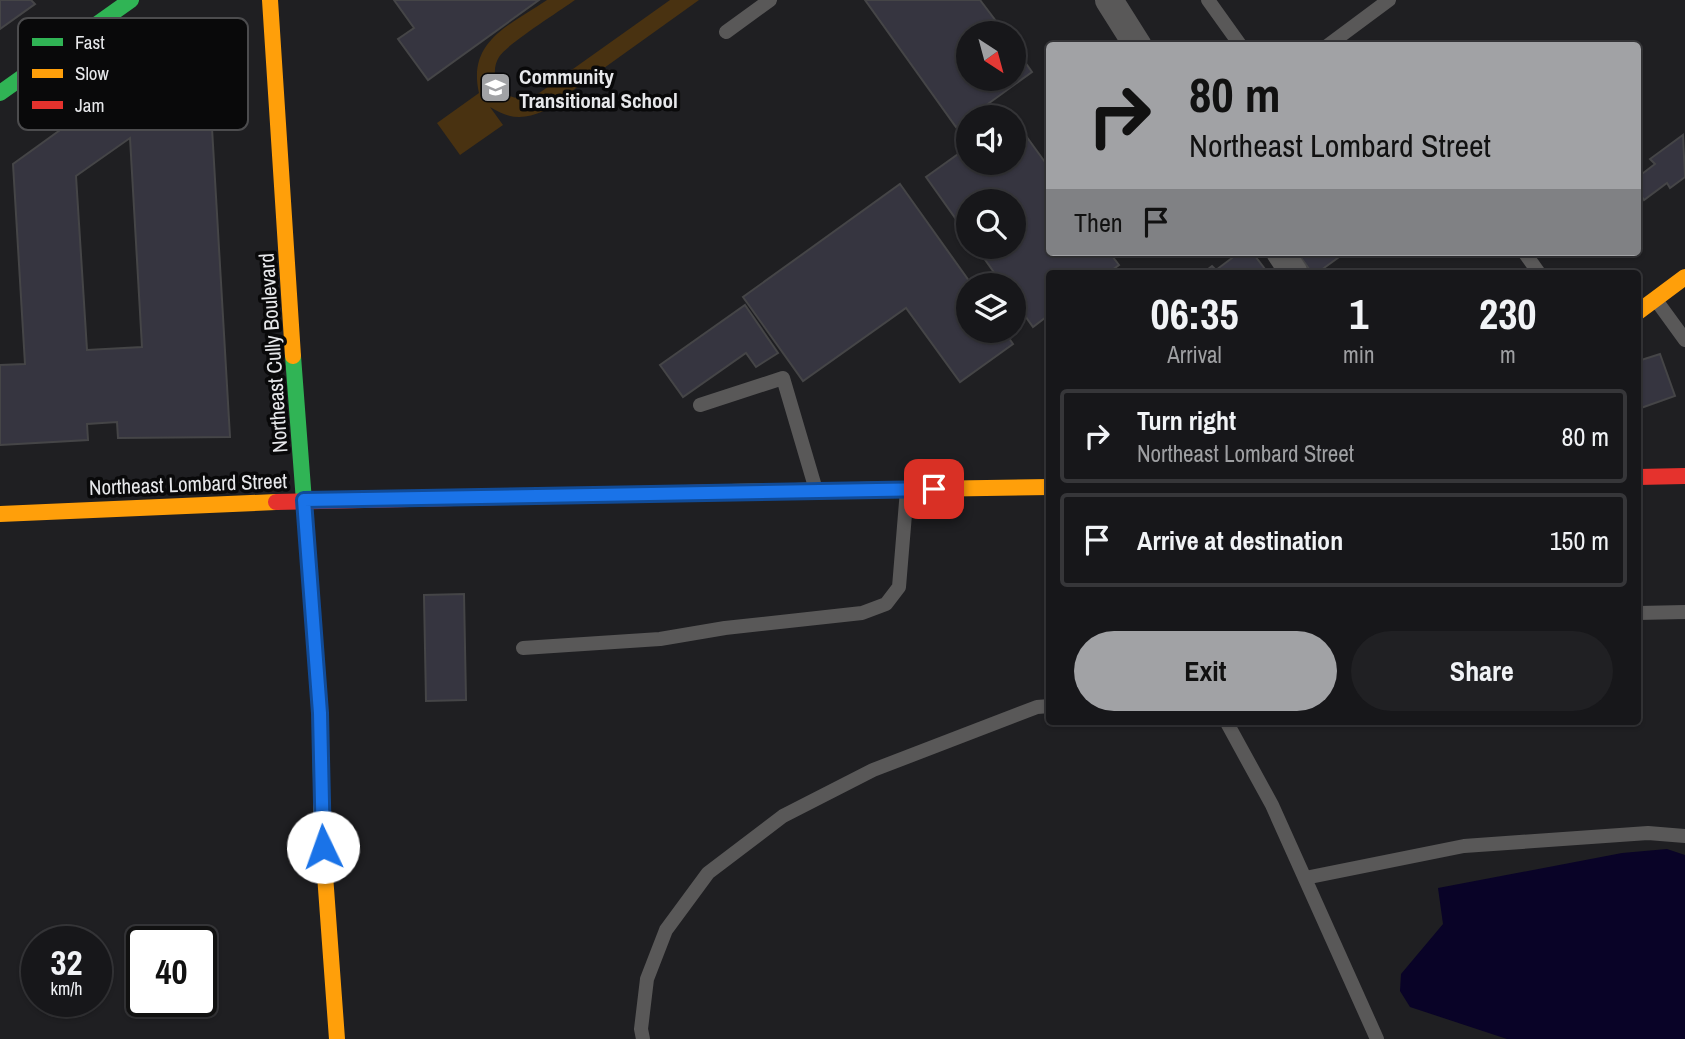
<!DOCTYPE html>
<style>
:root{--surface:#17171a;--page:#202023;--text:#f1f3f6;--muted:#9e9fa2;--line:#363639;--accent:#a1a2a5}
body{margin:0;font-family:"Archivo Narrow",sans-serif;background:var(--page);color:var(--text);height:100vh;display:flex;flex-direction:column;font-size:26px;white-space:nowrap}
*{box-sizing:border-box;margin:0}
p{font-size:23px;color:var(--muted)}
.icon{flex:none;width:38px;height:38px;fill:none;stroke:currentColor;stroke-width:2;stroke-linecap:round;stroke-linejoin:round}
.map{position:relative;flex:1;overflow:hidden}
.details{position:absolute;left:1046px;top:270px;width:595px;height:455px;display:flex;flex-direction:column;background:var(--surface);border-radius:7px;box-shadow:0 2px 5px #0004,0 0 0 2px var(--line)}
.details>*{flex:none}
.hud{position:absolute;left:1046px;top:42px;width:595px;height:214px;border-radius:7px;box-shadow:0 2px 5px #0004,0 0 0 2px var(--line);background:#a1a2a5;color:#111;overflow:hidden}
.needle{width:46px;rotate:144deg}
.tools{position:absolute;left:956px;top:21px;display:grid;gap:14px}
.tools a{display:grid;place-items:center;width:70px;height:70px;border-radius:50%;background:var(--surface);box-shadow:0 2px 5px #0004,0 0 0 2px var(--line);font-size:35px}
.speed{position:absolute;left:21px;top:926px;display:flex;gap:14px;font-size:35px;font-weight:700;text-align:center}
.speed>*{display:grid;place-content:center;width:91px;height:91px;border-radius:50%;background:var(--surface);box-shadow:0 2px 5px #0004,0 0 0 2px var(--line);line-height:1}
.speed small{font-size:18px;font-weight:400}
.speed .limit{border:4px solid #111;border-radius:10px;background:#fff;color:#111}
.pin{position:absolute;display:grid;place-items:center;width:60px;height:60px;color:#fff;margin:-30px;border-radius:14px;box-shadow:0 4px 10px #0006}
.me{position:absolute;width:77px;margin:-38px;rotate:357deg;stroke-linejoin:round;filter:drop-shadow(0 0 5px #0008)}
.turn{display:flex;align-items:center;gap:24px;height:147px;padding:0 28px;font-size:32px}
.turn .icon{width:91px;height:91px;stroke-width:2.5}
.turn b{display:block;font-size:49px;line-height:60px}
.then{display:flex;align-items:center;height:66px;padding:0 28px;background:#0003;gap:14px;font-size:26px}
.eta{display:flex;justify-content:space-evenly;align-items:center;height:119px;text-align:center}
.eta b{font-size:42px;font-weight:700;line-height:49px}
.action{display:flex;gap:14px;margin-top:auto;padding:14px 28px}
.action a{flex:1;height:80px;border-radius:42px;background:var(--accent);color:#111;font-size:28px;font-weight:700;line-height:80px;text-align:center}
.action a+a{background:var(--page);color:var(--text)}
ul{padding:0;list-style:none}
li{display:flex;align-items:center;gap:21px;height:94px;margin:0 14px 10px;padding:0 14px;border:4px solid var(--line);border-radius:7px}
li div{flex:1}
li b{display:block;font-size:26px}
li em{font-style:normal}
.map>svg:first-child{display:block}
</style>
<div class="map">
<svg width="1685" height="1039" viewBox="0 0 1685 1039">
<rect width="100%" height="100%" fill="#1f1f22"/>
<path fill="#493211" d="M 547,0 L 575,0 C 560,11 507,44 499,57 C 492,68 494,83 504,92 C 513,100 524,99 535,96 L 670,0 L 699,0 L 544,111 C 523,120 509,119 490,107 L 503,125 L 460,155 L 437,123 L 479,93 C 467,41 510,25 547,0 Z"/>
<path fill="#090327" d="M 1667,849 L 1685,855 L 1685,1039 L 1507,1039 L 1410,1007 L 1400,991 L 1401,974 L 1443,924 L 1438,888 L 1622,853 Z"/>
<path fill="#363540" stroke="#454547" stroke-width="2" fill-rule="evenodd" d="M 0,0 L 31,0 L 35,4 L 0,29 Z
M 394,0 L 539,0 L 428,80 L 398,39 L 414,28 Z
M 865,0 L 980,0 L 1005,33 L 968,33 L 968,79 L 1013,79 L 1013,45 L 1032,72 L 956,127 Z
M 206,25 L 230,437 L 118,438 L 117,422 L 87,424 L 88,440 L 0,445 L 0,365 L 25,364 L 13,164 ZM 130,138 L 142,347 L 87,350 L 76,176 Z
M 1013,118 L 1050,169 L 1050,252 L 1109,252 L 1119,265 L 1108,273 L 1050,273 L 1050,314 L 1033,327 L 1013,299 L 1013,285 L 1003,285 L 976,247 L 1013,247 L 1013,201 L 968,201 L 968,236 L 926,177 L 968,147 L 968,163 L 1013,163 Z
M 1683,135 L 1685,177 L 1670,188 L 1667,183 L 1644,200 L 1638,191 L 1638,177 L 1655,164 L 1650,159 Z
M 900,184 L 972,285 L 968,285 L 968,331 L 1004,331 L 1013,344 L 960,382 L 906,308 L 803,381 L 743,297 Z
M 1240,252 L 1252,252 L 1268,273 L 1203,273 L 1212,266 L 1216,270 Z
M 1297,252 L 1346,252 L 1317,273 L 1312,273 Z
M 745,305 L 778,353 L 756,367 L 746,353 L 683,397 L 660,365 Z
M 1660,354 L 1675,396 L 1638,409 L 1638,361 Z
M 464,594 L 466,700 L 426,701 L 424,595 Z"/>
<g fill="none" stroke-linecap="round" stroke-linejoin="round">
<path stroke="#595858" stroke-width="14" d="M 1208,0 L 1241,46
M 726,32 L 770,0
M 1327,46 L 1389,0
M 1524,252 L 1539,273
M 1656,300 L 1685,340
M 700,405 L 783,378 L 816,490
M 1638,613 L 1685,612
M 523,648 L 660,639 L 725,628 L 862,613 L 886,604 L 899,587 L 907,490
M 1226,721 L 1272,805 L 1377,1039
M 1305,878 L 1464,846 L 1648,833 L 1685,836
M 643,1039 L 641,1029 L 647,979 L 666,930 L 708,873 L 783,816 L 873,770 L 1037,707 L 1050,706"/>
<path stroke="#595858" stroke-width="28" d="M 1109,0 L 1138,46
M 1280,252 L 1294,273"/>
<path stroke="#30b455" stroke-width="16" d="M 0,93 L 131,0
M 293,356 L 320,713 L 321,779"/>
<path stroke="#ff9f0a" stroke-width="16" d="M 270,0 L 293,356
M 1638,312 L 1685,277
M 730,492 L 1050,487
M 0,514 L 276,502
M 321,779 L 321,820 L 337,1039"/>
<path stroke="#e5322d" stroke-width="16" d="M 1638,477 L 1685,476
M 276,502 L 730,492"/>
</g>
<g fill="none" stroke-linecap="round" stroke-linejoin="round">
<defs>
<path id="route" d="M 323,847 L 320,713 L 304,500 L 934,489"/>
</defs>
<use href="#route" stroke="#114b97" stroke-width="18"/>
<use href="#route" stroke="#1a73e8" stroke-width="12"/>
</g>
<defs>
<symbol id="school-square" viewBox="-11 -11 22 22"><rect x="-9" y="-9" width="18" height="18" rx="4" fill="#a1a2a5" stroke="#09090a"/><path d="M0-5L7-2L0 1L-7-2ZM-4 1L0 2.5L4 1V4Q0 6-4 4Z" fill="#fff"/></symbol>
</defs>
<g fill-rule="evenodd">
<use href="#school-square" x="478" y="70" width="35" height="35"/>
</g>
<g text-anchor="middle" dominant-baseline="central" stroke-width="7" stroke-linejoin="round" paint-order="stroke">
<g font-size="21" font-weight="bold" fill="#e7e8eb" stroke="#09090a" text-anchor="start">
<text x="519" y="76">Community<tspan x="519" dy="24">Transitional School</tspan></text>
</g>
<g font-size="21" fill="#e7e8eb" stroke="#09090a">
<text transform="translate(273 353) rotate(-94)">Northeast Cully Boulevard</text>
<text transform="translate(188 484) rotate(-2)">Northeast Lombard Street</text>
</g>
</g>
<rect x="18" y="18" width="230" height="112" rx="10" fill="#09090a" stroke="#4c4c4e" stroke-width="2"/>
<rect x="32" y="38" width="31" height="8" fill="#30b455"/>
<rect x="32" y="69" width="31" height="9" fill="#ff9f0a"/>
<rect x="32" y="101" width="31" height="8" fill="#e5322d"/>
<g font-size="19" fill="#e7e8eb">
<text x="75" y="49">Fast</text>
<text x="75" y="80">Slow</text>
<text x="75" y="112">Jam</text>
</g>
</svg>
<div class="tools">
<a><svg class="needle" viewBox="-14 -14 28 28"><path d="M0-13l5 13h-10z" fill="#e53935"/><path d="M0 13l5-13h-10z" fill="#9e9fa2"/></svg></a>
<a><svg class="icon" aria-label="sound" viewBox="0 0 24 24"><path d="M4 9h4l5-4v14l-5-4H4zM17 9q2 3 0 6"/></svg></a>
<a><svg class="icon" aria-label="search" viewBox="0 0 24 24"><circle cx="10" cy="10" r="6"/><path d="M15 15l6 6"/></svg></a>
<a><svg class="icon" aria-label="layers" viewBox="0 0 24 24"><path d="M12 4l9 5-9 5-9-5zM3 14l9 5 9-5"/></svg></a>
</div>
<div class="speed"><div>32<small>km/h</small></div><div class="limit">40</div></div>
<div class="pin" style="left:934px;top:489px;background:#d93025"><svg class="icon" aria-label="arrive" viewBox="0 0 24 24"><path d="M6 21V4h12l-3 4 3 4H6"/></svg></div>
<svg class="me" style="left:323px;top:847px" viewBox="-20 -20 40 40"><circle r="19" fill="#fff"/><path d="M0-13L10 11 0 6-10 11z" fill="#1a73e8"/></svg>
<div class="hud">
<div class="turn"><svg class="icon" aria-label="right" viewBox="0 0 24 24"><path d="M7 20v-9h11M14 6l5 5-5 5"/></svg><div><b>80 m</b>Northeast Lombard Street</div></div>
<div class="then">Then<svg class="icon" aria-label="arrive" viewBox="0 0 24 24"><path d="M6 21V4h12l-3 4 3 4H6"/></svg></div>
</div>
<section class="details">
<div class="eta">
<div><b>06:35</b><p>Arrival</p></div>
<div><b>1</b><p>min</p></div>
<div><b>230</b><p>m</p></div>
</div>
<ul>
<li><svg class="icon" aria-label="right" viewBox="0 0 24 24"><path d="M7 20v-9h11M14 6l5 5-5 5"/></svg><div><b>Turn right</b><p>Northeast Lombard Street</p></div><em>80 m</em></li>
<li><svg class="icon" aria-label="arrive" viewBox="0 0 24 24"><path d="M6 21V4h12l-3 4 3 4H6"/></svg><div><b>Arrive at destination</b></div><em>150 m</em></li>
</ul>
<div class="action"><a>Exit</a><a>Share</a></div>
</section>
</div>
